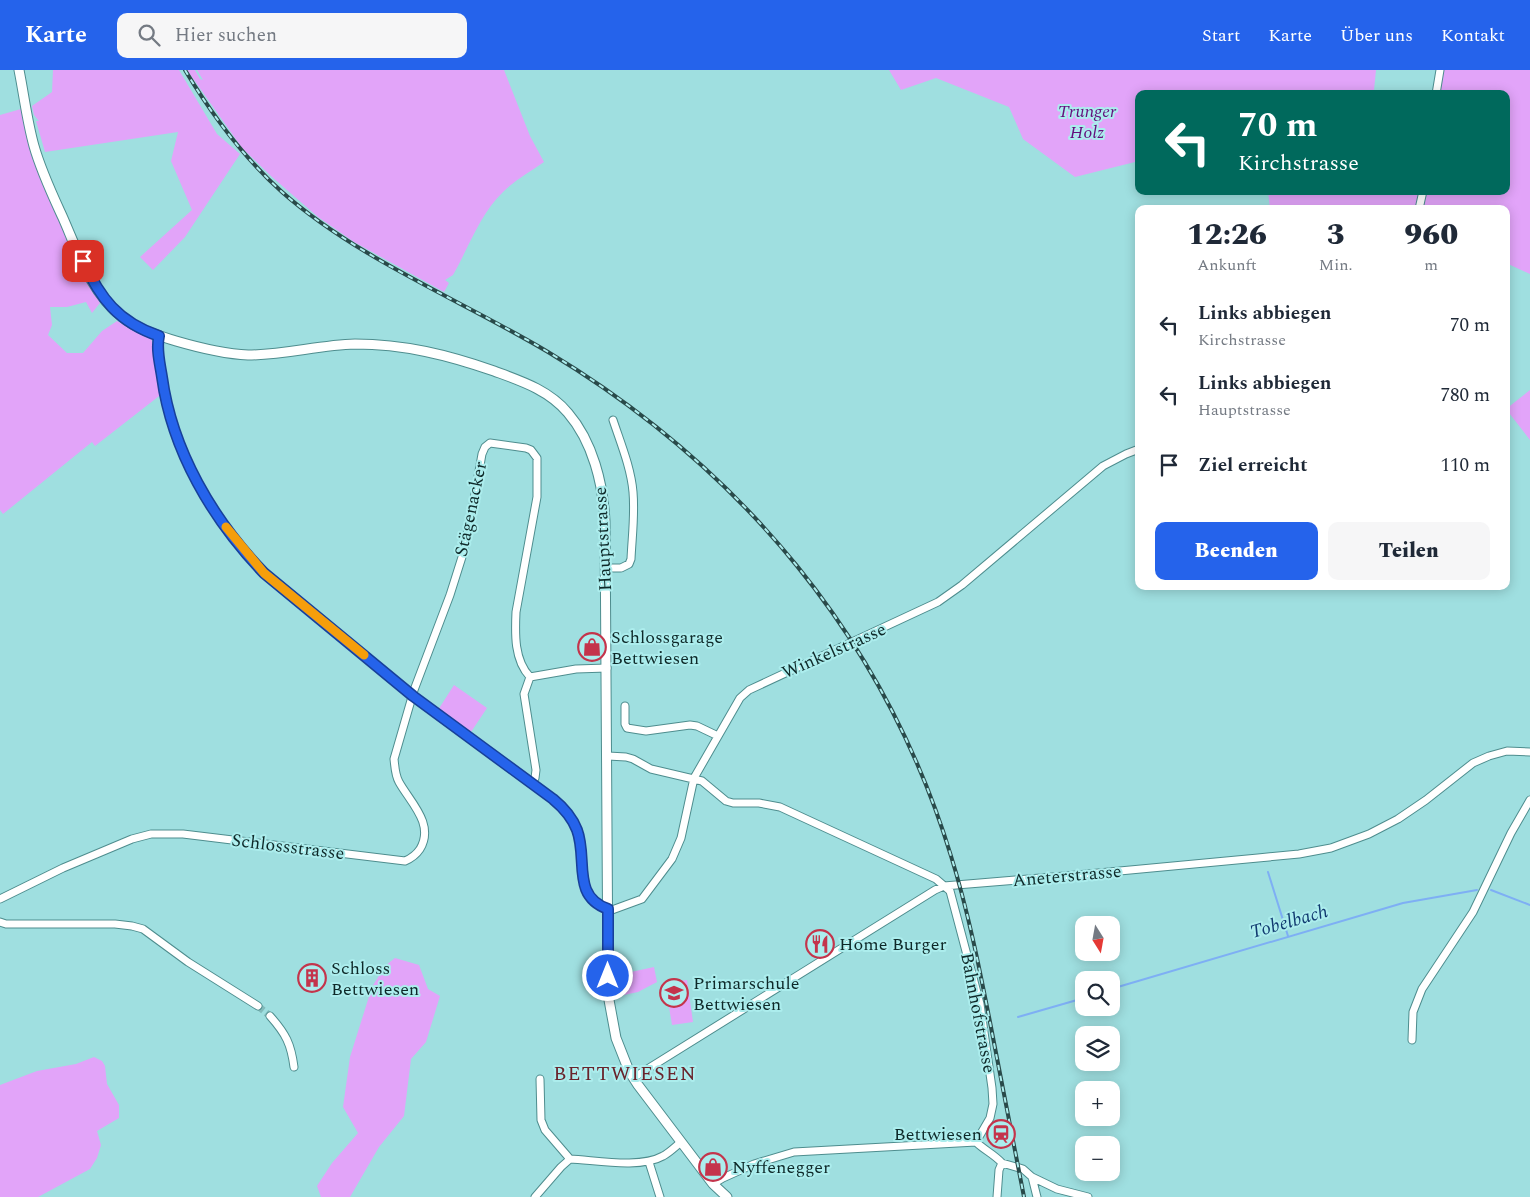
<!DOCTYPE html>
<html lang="de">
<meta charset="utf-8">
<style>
:root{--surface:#fff;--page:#f6f6f7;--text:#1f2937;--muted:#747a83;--accent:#2563eb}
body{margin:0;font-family:Spectral,serif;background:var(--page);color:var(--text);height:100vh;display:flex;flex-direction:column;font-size:19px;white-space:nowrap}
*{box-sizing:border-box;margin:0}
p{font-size:16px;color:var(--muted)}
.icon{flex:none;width:28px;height:28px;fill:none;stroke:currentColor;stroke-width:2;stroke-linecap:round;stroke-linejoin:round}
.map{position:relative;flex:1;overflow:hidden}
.details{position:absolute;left:1135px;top:135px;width:375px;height:385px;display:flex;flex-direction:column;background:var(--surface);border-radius:10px;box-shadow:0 2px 12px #0003}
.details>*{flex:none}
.guide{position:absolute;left:1135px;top:20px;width:375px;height:105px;border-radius:10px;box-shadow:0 2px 12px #0003;background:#00695c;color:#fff;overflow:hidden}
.needle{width:32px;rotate:169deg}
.buttons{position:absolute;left:1075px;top:846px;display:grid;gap:10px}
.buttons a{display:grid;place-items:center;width:45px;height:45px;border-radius:10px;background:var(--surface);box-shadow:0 2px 12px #0003;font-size:25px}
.pin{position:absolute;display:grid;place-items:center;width:42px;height:42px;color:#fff;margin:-21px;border-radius:10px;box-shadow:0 2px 8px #0006}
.me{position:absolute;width:55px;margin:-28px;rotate:0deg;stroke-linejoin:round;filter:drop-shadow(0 0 4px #0008)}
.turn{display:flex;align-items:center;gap:18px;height:105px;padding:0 20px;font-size:22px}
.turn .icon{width:65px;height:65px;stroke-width:2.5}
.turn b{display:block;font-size:35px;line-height:42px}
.eta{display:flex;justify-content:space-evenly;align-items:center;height:85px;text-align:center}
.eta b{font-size:30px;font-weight:800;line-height:35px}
.primary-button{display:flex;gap:10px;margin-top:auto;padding:10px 20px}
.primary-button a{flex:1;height:58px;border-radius:10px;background:var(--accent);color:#fff;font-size:20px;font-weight:800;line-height:58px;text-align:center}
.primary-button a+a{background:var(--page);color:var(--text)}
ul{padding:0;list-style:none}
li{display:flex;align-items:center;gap:15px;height:70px;padding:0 20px}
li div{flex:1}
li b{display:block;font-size:19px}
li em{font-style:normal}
header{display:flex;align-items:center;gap:30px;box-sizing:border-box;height:70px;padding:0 25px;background:var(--accent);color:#fff}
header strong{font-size:24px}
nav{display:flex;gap:28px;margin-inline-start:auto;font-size:18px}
.search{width:350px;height:45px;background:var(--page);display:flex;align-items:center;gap:12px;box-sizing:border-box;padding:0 18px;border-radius:10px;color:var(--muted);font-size:19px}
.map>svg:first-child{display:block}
</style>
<header>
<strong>Karte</strong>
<div class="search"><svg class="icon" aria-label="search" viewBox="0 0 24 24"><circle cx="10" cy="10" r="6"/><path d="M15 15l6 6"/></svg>Hier suchen</div>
<nav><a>Start</a><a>Karte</a><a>Über uns</a><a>Kontakt</a></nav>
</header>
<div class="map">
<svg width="1530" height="1127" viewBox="0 0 1530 1127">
<rect width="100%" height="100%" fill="#9fdfe0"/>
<path fill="#e2a4f9" d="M 53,0 L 179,0 L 217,64 L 240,84 L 185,167 L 153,200 L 140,187 L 192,140 L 171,91 L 178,62 L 45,82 L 36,51 L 39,51 L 34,45 L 32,36 L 52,22 Z
M 187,0 L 195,0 L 200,9 L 203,10 L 197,0 L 504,0 L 530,66 L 544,92 C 530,102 515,110 503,122 C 480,144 469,177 453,205 L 445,210 L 449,213 L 444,222 L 354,172 L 318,147 L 272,107 L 242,78 Z
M 889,0 L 1376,0 L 1374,20 L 1403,24 L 1139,24 L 1139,91 L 1075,107 L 1023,69 L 1009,37 L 936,8 L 901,20 Z
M 1442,0 L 1530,0 L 1530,204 L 1506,193 L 1506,139 L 1421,139 L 1425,121 L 1506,121 L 1506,24 L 1438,24 Z
M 21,39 L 39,101 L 100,233 L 92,243 L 86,232 L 67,237 L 50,237 L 52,255 L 48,265 L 67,283 L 83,283 L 102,261 L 117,251 L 151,267 L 163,323 L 95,376 L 92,372 L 3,444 L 0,440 L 0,45 Z
M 1268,121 L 1421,121 L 1417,139 L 1270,139 Z
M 1530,320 L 1530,370 L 1506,339 Z
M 454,615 L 487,638 L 471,662 L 469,661 L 468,662 L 438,640 Z
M 395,888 L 419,895 L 428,919 L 440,926 L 426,972 L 411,989 L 404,1046 L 379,1077 L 350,1127 L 321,1127 L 317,1116 L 332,1093 L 358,1063 L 343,1037 L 350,987 L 372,917 L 385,896 Z
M 654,897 L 657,912 L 638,922 L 619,926 L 617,905 Z
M 687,910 L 693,952 L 672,955 L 665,913 Z
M 94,987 L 102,991 L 105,996 L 107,1014 L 119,1035 L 119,1048 L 97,1061 L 101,1075 L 97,1088 L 90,1099 L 38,1127 L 0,1127 L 0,1015 L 37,1001 L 76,994 Z"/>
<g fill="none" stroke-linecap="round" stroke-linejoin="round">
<path stroke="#7eaff4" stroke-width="2" d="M 1268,802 L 1288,866
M 1491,820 L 1530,835
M 1111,919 L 1403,833 L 1477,820
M 1018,947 L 1084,928"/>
<path stroke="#82bbbb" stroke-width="7" stroke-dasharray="7 3.5" stroke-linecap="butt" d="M 258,936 L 270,946"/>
<defs>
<path id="minor" d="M 1436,24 L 1440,0
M 1419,139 L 1423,121
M 159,266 L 158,283 L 165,329 L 177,370 L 198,414 L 224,455 L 255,493 L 264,503 L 413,626 L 563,737 L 573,751 L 579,767 L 584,814 L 587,824 L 598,835 L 612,840 L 642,829 L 672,789 L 681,768 L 694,708 L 740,628 L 749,620 L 938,532 L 962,515 L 1103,396 L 1126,384 L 1139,379
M 606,498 L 621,498 L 629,494 L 631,489 C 632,467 635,445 633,422 C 631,398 621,374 613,350
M 625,636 L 625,654 L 627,658 L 646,661 L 690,655 L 697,656 L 718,666
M 608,686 L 626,687 L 633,689 L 651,699 L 702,711 L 726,731 L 733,733 L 759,733 L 780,737 L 936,809 L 950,821 L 980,934 L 992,1018 L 993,1034 L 990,1048 L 976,1072
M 532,713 L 535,708 L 536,700 L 524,624 L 530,607 L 576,599 L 607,598
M 0,829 L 63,798 L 132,769 L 151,764 L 183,764 L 405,791 C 412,788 416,785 420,779 C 435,754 410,732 399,712 C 395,705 395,697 394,689 L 414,620 L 450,525 L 462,487 L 471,447 L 482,384 L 485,377 L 490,373 L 526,378 L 531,380 L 537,388 L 537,427 L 516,542 C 515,564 514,590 530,607
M 0,852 L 6,854 L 115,854 L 132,856 L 143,859 L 188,892 L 258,936
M 270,946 C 286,964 291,974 294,997
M 1412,970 L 1413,942 L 1422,919 L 1473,842 L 1511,763 L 1530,730
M 633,1008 L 935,820 L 944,816 L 1077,805 L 1258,788 L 1299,784 L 1331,778 L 1369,764 L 1398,749 L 1426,730 L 1473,693 L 1489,686 L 1507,681 L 1530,682
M 540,1009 L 541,1050 L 545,1060 L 570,1089
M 649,1092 L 660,1127
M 1002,1093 L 1023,1099 L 1032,1107 L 1057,1119 L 1088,1127
M 1032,1107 L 1037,1127
M 713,1114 L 723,1108 L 754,1094 L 794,1082 L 976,1072 C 984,1080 994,1084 1002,1093 L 999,1100 L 997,1127
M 535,1127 L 561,1097 L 570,1089 C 595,1090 640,1099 663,1086 C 669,1083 675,1077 681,1072"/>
<path id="major" d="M 19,0 C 24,25 27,51 34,76 C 41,101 52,124 63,148 C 78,182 91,223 122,247 C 138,260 157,265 176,271 C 200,278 224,284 248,285 C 284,285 319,275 355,274 C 404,274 448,285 494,301 C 521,311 549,320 568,343 C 593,372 603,414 605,451 L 608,916 L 609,930 L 616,968 L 629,1001 L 638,1015 L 713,1114 L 727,1127"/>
</defs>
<use href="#minor" stroke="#4e8d8e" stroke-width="9"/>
<use href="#major" stroke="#4e8d8e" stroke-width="11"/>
<use href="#minor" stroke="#fff" stroke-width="7"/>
<use href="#major" stroke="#fff" stroke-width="9"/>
<defs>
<path id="rail" d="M 185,0 C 212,45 243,87 282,122 C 358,189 461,230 548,282 C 741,398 885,569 951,786 C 968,841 979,896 990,952 C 1001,1011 1013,1069 1024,1127"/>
</defs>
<use href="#rail" stroke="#294a4a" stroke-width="4"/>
<use href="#rail" stroke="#aceded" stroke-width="2" stroke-dasharray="5.5" stroke-linecap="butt"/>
</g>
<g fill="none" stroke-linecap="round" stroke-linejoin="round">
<defs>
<path id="route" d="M 83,191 C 100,228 118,252 159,266 C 156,279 160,294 162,307 C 172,381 213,450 264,503 L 413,626 L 553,729 C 564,738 572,747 577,760 C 588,789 571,826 608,839 L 608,906"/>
</defs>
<use href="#route" stroke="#184099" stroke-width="12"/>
<use href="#route" stroke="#2563eb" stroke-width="9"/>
<path stroke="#f59e0b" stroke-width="9" d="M 226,457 L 264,503 L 364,585"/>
</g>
<defs>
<symbol id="shop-ring" viewBox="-11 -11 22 22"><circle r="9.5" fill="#aceded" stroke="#c4344b" stroke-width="1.5"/><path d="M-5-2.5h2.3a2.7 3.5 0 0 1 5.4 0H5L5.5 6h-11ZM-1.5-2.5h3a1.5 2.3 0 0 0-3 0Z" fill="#c4344b"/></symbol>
<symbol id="restaurant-ring" viewBox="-11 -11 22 22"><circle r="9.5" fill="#aceded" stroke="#c4344b" stroke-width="1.5"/><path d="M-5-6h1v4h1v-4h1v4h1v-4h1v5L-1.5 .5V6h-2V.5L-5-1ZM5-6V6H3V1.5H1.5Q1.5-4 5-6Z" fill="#c4344b"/></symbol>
<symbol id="building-ring" viewBox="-11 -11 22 22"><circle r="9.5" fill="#aceded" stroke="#c4344b" stroke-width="1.5"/><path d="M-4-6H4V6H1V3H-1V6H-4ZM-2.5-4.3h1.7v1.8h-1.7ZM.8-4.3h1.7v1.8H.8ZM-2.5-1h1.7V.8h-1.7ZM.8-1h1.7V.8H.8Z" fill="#c4344b"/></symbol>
<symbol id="school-ring" viewBox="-11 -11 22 22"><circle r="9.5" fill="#aceded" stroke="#c4344b" stroke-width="1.5"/><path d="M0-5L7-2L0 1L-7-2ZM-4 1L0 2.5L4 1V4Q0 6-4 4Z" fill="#c4344b"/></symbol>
<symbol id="station-ring" viewBox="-11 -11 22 22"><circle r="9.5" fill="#aceded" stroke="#c4344b" stroke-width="1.5"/><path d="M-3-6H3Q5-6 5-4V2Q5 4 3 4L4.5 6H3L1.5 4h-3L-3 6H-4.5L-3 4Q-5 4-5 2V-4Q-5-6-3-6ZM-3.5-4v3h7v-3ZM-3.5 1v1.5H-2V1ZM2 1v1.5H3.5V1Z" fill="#c4344b"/></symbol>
</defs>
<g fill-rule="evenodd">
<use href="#shop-ring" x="576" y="561" width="32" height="32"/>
<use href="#restaurant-ring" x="804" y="858" width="32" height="32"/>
<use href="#building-ring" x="296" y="892" width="32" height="32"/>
<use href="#school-ring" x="658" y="907" width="32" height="32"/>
<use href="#station-ring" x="985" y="1048" width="32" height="32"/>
<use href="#shop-ring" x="697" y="1081" width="32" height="32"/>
</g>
<g text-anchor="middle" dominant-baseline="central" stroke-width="4" stroke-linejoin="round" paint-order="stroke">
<g font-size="18" font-style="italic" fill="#640f7c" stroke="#aceded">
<text x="1087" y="41">Trunger<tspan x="1087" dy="21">Holz</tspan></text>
</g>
<g font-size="18" fill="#0e2929" stroke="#aceded">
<text transform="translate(471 439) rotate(-78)">Stägenacker</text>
<text transform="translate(603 469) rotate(-93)">Hauptstrasse</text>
<text transform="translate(834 581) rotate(-24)">Winkelstrasse</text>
<text transform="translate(288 777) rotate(7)">Schlossstrasse</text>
<text transform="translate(1067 806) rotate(-5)">Aneterstrasse</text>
<text transform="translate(978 943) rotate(79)">Bahnhofstrasse</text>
</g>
<g font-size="18" fill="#0e2929" stroke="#aceded" text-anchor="start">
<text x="611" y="567">Schlossgarage<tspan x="611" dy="21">Bettwiesen</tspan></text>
<text x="839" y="874">Home Burger</text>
<text x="331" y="898">Schloss<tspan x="331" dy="21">Bettwiesen</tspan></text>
<text x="693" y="913">Primarschule<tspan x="693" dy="21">Bettwiesen</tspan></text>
<text x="982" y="1064" text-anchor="end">Bettwiesen</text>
<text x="732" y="1097">Nyffenegger</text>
</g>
<g font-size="19" font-style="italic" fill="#113a70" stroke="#aceded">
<text transform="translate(1289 852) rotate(-16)">Tobelbach</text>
</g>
<g font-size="20" letter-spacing="1" fill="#69232b" stroke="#aceded">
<text x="625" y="1004">BETTWIESEN</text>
</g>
</g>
</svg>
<div class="buttons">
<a><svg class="needle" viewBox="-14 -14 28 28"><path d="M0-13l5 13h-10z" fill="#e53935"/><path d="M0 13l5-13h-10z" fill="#747a83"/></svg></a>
<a><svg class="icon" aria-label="search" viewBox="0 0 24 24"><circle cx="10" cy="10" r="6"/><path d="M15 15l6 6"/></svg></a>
<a><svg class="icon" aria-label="layers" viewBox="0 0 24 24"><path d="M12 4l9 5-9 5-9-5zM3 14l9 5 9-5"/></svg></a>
<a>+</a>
<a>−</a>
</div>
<div class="pin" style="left:83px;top:191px;background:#d93025"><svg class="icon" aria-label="arrive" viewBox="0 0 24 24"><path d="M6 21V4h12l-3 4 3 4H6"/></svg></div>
<svg class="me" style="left:608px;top:906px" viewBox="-20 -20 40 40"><circle r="17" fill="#2563eb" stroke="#fff" stroke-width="3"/><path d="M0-11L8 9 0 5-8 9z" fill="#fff"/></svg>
<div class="guide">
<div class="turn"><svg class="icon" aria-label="left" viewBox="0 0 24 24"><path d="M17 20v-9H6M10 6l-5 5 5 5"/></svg><div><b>70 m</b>Kirchstrasse</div></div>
</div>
<section class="details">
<div class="eta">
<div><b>12:26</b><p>Ankunft</p></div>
<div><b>3</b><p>Min.</p></div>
<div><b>960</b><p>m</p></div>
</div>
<ul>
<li><svg class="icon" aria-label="left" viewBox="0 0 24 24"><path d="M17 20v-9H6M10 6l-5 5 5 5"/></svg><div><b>Links abbiegen</b><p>Kirchstrasse</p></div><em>70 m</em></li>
<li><svg class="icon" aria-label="left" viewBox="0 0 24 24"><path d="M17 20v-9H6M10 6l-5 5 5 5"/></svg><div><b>Links abbiegen</b><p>Hauptstrasse</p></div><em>780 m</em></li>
<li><svg class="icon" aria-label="arrive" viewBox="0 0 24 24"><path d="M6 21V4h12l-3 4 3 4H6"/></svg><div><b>Ziel erreicht</b></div><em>110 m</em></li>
</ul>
<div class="primary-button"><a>Beenden</a><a>Teilen</a></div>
</section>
</div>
